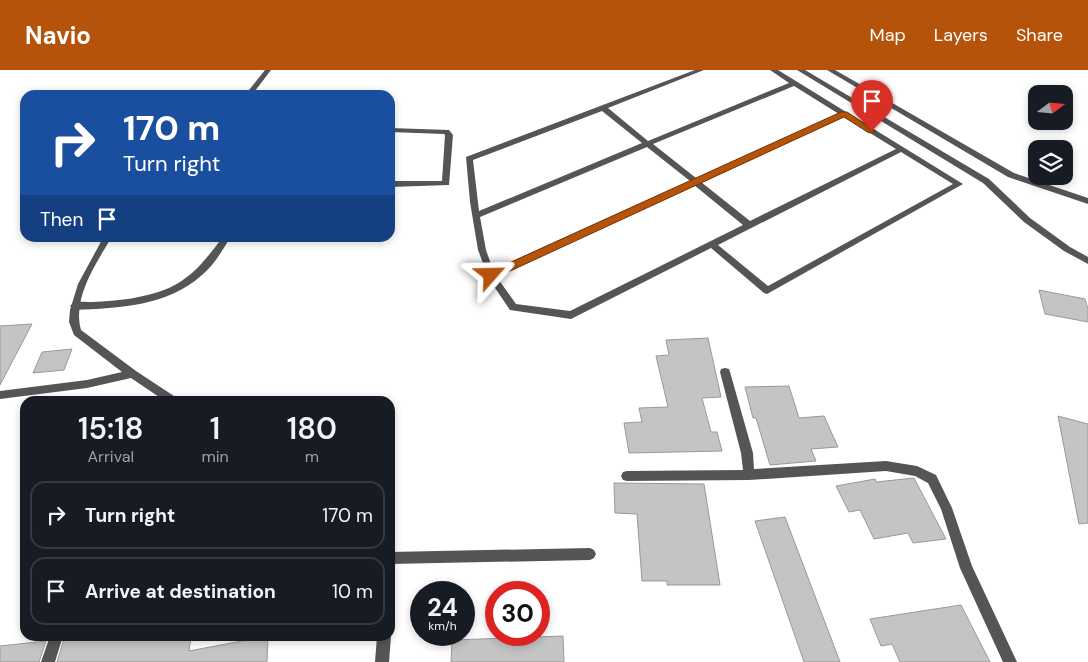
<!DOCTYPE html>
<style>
:root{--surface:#171b24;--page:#20242c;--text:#f1f3f6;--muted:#9ea1a6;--line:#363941;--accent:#b45309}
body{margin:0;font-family:"DM Sans",sans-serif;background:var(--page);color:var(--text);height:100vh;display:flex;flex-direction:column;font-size:19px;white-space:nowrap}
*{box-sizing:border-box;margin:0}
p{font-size:16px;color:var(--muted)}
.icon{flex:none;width:28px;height:28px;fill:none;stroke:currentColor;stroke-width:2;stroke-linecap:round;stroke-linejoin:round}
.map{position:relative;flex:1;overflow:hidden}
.panel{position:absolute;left:20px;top:326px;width:375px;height:245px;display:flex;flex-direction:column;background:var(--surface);border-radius:15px;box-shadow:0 2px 8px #0003}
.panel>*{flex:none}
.top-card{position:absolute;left:20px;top:20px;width:375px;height:152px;border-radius:15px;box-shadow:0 2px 8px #0003;background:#1a4fa0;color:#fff;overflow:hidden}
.needle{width:32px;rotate:74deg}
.fabs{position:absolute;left:1028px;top:15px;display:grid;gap:10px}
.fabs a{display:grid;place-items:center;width:45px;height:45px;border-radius:10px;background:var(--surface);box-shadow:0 2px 8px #0003;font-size:25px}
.speed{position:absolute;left:410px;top:511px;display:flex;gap:10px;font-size:25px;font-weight:700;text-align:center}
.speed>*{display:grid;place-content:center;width:65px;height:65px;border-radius:50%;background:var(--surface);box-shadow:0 2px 8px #0003;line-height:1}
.speed small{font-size:12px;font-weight:400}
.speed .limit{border:8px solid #d22;background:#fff;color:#111}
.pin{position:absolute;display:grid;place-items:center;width:42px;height:42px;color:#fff;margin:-51px -21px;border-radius:50% 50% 50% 0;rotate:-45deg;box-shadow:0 0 5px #0007}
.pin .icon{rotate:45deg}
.me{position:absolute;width:55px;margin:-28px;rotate:65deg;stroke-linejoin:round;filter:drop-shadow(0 0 4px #0008)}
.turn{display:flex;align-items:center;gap:18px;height:105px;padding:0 20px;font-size:22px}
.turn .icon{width:65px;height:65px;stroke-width:2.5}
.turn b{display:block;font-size:35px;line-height:42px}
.then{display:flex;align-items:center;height:48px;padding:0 20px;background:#0003;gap:10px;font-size:19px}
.eta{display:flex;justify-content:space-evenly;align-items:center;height:85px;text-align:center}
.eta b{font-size:30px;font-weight:600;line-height:35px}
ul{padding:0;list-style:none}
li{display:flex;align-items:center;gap:15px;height:68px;margin:0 10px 8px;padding:0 10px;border:2px solid var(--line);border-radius:15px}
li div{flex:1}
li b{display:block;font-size:19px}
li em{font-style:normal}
header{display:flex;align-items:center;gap:30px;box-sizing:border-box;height:70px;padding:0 25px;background:var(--accent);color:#fff}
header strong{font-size:24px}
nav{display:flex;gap:28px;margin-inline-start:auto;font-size:18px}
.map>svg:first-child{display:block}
</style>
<header>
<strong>Navio</strong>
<nav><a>Map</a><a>Layers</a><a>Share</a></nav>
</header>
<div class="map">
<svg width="1088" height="592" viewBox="0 0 1088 592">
<rect width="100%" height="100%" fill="#fff"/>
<path fill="#c4c4c4" stroke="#999" d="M 1039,220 L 1085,229 L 1088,239 L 1088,252 L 1045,244 Z
M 32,254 L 0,315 L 0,256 Z
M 708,268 L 721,327 L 702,328 L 711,362 L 717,362 L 722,381 L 629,383 L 624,353 L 642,352 L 639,338 L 668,337 L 656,286 L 669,285 L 666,270 Z
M 72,279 L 64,300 L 33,303 L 42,282 Z
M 789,316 L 799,348 L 824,346 L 838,377 L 811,379 L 816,391 L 770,395 L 756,348 L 753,348 L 745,317 Z
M 1058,346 L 1088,354 L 1088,453 L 1079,454 Z
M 914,408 L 946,469 L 913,473 L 908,463 L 874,469 L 860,440 L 849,442 L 836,416 L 875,409 L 876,412 Z
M 614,413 L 704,414 L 720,515 L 667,515 L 667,511 L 642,511 L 637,444 L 615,443 Z
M 785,447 L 840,592 L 804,592 L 755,451 Z
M 961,535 L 990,592 L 900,592 L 892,574 L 881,576 L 870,549 Z
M 75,566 L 191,566 L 189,581 L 268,566 L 267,592 L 57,592 L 64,569 Z
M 563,566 L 564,592 L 451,592 L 452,570 Z
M 46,571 L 39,592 L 0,592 L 0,576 Z"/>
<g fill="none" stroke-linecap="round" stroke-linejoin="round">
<path fill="#555" fill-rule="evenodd" d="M 390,58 L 449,60 L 453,65 L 449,115 L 390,117 L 390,111 L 442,111 L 445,65 L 444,64 L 390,62 Z
M 222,168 L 230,168 C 222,181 214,195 202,205 C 168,236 119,238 75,240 L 70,236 C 75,230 85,232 92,232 C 118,231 145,228 169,218 C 193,207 207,188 222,168 Z"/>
<path fill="#555" fill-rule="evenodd" d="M 265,0 L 271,0 L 252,25 L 245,25 Z
M 695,0 L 704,0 L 608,38 L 648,71 L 789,13 L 770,0 L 778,0 L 963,114 L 767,224 L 764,223 L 711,178 L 571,249 L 510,240 L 489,209 L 478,180 L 470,132 L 466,87 ZM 794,16 L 839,44 L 696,108 L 653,74 ZM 602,41 L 642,73 L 479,141 L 473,90 ZM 844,47 L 896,79 L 750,151 L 701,112 ZM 647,77 L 690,111 L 493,200 L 486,180 L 480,147 ZM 901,82 L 953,114 L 768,216 L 718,175 ZM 694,115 L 743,155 L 570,241 L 516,234 L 496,206 Z
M 797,0 L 805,0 L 989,109 L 1030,148 L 1070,177 L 1088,187 L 1088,194 L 1064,181 L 1024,152 L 983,113 Z
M 827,0 L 835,0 L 1014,103 L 1088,128 L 1088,134 L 1008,107 Z
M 103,168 L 111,168 C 96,194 72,228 81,260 L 136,301 L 177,328 L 178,331 L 165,331 L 131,308 L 87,318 L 0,329 L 0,321 L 87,310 L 122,302 L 74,265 L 69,252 L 70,240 L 78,214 Z
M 725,298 L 729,299 L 730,302 L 753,383 L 754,399 L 886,391 L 917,396 L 936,405 L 952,438 L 972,496 L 1017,592 L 1003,592 L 960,498 L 941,439 L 928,413 L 915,406 L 886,401 L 749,410 L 627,411 L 623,410 L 621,406 L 623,402 L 627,401 L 743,400 L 741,383 L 720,302 L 721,299 Z
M 590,478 L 594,480 L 596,484 L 594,488 L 590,490 L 390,494 L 390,482 Z
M 390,565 L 391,566 L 389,592 L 375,592 L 377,566 L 390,566 Z
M 50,566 L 63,566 L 55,592 L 41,592 Z"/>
</g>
<path fill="#b45309" stroke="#753606" d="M 841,42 L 847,42 L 876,61 L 869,63 L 844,47 L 495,208 L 487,208 L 486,205 L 487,203 Z"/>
</svg>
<div class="fabs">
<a><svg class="needle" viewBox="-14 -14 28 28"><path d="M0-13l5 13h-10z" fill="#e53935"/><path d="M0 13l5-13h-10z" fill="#9ea1a6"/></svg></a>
<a><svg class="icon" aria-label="layers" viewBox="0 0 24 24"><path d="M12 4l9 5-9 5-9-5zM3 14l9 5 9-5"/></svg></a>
</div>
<div class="speed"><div>24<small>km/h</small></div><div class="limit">30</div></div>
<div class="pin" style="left:872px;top:61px;background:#d93025"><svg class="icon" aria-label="arrive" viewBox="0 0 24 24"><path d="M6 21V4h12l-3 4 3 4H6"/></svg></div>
<svg class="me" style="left:491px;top:205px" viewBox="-20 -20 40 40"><path d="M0-17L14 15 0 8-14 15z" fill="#b45309" stroke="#fff" stroke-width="4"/></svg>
<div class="top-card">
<div class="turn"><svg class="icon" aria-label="right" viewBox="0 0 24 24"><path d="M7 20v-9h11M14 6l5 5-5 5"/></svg><div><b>170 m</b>Turn right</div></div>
<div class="then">Then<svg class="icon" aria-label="arrive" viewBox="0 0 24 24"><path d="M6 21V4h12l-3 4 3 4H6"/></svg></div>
</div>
<section class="panel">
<div class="eta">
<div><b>15:18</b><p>Arrival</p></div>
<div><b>1</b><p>min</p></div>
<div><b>180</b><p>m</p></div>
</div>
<ul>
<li><svg class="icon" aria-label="right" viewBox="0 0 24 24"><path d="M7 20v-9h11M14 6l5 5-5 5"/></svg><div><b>Turn right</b></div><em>170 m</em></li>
<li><svg class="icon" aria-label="arrive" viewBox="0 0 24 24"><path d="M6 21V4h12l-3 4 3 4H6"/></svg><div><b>Arrive at destination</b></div><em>10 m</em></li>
</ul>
</section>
</div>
